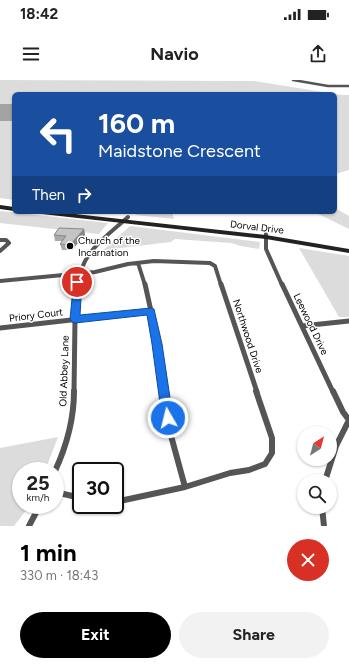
<!DOCTYPE html>
<meta charset="utf-8">
<style>
:root{--surface:#fff;--page:#f2f2f2;--text:#222;--muted:#767676;--accent:#000}
body{margin:0;font-family:Figtree,sans-serif;background:var(--page);color:var(--text);height:100vh;display:flex;flex-direction:column;font-size:15px;white-space:nowrap}
*{box-sizing:border-box;margin:0}
p{font-size:13px;color:var(--muted)}
.icon{flex:none;width:22px;height:22px;fill:none;stroke:currentColor;stroke-width:2;stroke-linecap:round;stroke-linejoin:round}
.map{position:relative;height:446px;overflow:hidden}
.side{display:flex;flex-direction:column;background:var(--surface);flex:1}
.side>*{flex:none}
.guide{position:absolute;left:12px;top:12px;width:325px;height:122px;border-radius:6px;box-shadow:0 1px 3px #0004;background:#1a4fa0;color:#fff;overflow:hidden}
.needle{width:26px;rotate:36deg}
.controls{position:absolute;left:297px;top:346px;display:grid;gap:8px}
.controls a{display:grid;place-items:center;width:40px;height:40px;border-radius:50%;background:var(--surface);box-shadow:0 1px 3px #0004;font-size:20px}
.speed{position:absolute;left:12px;top:382px;display:flex;gap:8px;font-size:20px;font-weight:700;text-align:center}
.speed>*{display:grid;place-content:center;width:52px;height:52px;border-radius:50%;background:var(--surface);box-shadow:0 1px 3px #0004;line-height:1}
.speed small{font-size:10px;font-weight:400}
.speed .limit{border:2px solid #111;border-radius:6px;background:#fff;color:#111}
.pin{position:absolute;display:grid;place-items:center;width:34px;height:34px;color:#fff;margin:-17px;border:2px solid #fff;border-radius:50%;box-shadow:0 1px 4px #0007}
.me{position:absolute;width:44px;margin:-22px;rotate:352deg;stroke-linejoin:round;filter:drop-shadow(0 0 3px #0008)}
.turn{display:flex;align-items:center;gap:14px;height:84px;padding:0 20px;font-size:18px}
.turn .icon{width:52px;height:52px;stroke-width:2.5}
.turn b{display:block;font-size:28px;line-height:34px}
.then{display:flex;align-items:center;height:38px;padding:0 20px;background:#0003;gap:8px;font-size:15px}
.round{display:grid;place-items:center;flex:none;width:42px;height:42px;border-radius:21px;background:var(--page)}
.summary{display:flex;align-items:center;justify-content:space-between;height:68px;padding:0 20px}
h1{font-size:24px;font-weight:700;line-height:30px;color:var(--accent)}
.action{display:flex;gap:8px;margin-top:auto;padding:8px 20px}
.action a{flex:1;height:46px;border-radius:24px;background:var(--accent);color:#fff;font-size:16px;font-weight:700;line-height:46px;text-align:center}
.action a+a{background:var(--page);color:var(--text)}
.status{display:flex;justify-content:space-between;align-items:center;height:28px;padding:0 20px;background:var(--surface);direction:ltr}
.status svg{height:11px;fill:currentColor}
header{display:flex;justify-content:space-between;align-items:center;height:52px;padding:0 20px;background:var(--surface);font-size:18px;font-weight:700}
.map>svg:first-child{display:block}
</style>
<div class="status"><b>18:42</b><svg viewBox="0 0 49 12"><path d="M0 12V9h3v3zM5 12V6h3v6zM10 12V3h3v9zM15 12V0h3v12zM26 1h20v11H26zM47 4h2v5h-2z"/></svg></div>
<header><svg class="icon" aria-label="menu" viewBox="0 0 24 24"><path d="M4 6h16M4 12h16M4 18h16"/></svg>Navio<svg class="icon" aria-label="share" viewBox="0 0 24 24"><path d="M12 15V3M7 8l5-5 5 5M5 13v7h14v-7"/></svg></header>
<div class="map">
<svg width="349" height="446" viewBox="0 0 349 446">
<rect width="100%" height="100%" fill="#fff"/>
<path fill="#dcdcdc" d="M 0,0 L 254,1 L 342,15 L 349,15 L 349,90 L 335,94 L 335,14 L 14,14 L 14,120 L 0,118 Z
M 335,128 L 349,136 L 349,149 L 314,132 L 335,132 Z
M 0,131 L 108,143 L 99,154 L 0,143 Z
M 138,132 L 172,132 L 174,139 L 136,135 Z
M 130,146 L 260,162 L 259,169 L 241,166 L 231,163 L 175,159 L 171,162 L 120,168 L 100,173 Z
M 299,168 L 349,176 L 349,237 L 339,237 Z
M 58,357 L 45,391 L 21,391 L 21,425 L 30,425 L 14,446 L 0,446 L 0,368 Z"/>
<path fill="#a3a3a3" d="M 0,24 L 14,24 L 14,41 L 0,41 Z"/>
<g fill="none" stroke-linecap="round" stroke-linejoin="round">
<path stroke="#555" stroke-width="2.5" d="M 293,0 L 328,6 L 349,6"/>
<path stroke="#555" stroke-width="4" d="M 266,153 L 266,169 L 282,205
M 0,160 L 6,160 L 9,163 L 0,171
M 138,183 L 145,205
M 0,201 L 95,192 L 128,184 L 154,181 L 210,183 L 215,186 L 221,205
M 78,205 C 81,172 105,158 128,137"/>
<path stroke="#555" stroke-width="5" d="M 145,204 L 151,231
M 221,204 L 257,312
M 282,204 L 333,312
M 302,246 L 349,241
M 0,248 L 151,231 L 164,312
M 74,312 L 75,239 L 78,204"/>
<path stroke="#555" stroke-width="6" d="M 333,311 L 343,332 L 349,340
M 55,391 C 67,365 74,340 74,311
M 325,401 L 336,366 L 349,340
M 185,407 L 230,393 L 249,390 L 265,384 L 272,373 L 272,358 L 256,311
M 55,412 L 81,418
M 115,422 L 185,407 L 170,352 L 164,311
M 322,427 L 324,446
M 29,446 L 40,425"/>
<path fill="#222" fill-rule="evenodd" d="M 0,125 L 14,127 L 14,131 L 0,129 Z
M 39,132 L 57,132 L 266,155 L 349,169 L 349,173 L 266,159 L 42,134 Z"/>
</g>
<path fill="#a9a9a9" d="M 84,149 L 85,155 L 72,170 L 62,170 L 60,164 L 62,161 L 55,161 L 54,155 Z"/>
<path fill="#898989" d="M 84,149 L 85,155 L 72,170 L 70,165 Z"/>
<path fill="#c4c4c4" stroke="#898989" d="M 59,148 L 84,149 L 70,165 L 60,164 L 66,156 L 54,155 Z"/>
<path fill="#1a73e8" stroke="#114b97" d="M 74,199 L 80,199 L 82,202 L 80,235 L 151,228 L 154,229 L 162,264 L 173,338 L 172,341 L 168,343 L 163,341 L 162,338 L 152,264 L 147,235 L 75,243 L 72,242 L 70,239 Z"/>
<circle fill="#000" stroke="#fff" stroke-width="1.5" cx="70" cy="166" r="4"/>
<g text-anchor="middle" dominant-baseline="central" stroke-width="3" stroke-linejoin="round" paint-order="stroke">
<g font-size="10" fill="#000" stroke="#fff">
<text transform="translate(257 147) rotate(7)">Dorval Drive</text>
<text transform="translate(36 235) rotate(-7)">Priory Court</text>
<text transform="translate(311 244) rotate(64)">Leewood Drive</text>
<text transform="translate(248 256) rotate(72)">Northwood Drive</text>
<text transform="translate(64 291) rotate(-88)">Old Abbey Lane</text>
</g>
<g font-size="10" fill="#000" stroke="#fff" text-anchor="start">
<text x="78" y="160">Church of the<tspan x="78" dy="12">Incarnation</tspan></text>
</g>
</g>
</svg>
<div class="controls">
<a><svg class="needle" viewBox="-14 -14 28 28"><path d="M0-13l5 13h-10z" fill="#e53935"/><path d="M0 13l5-13h-10z" fill="#767676"/></svg></a>
<a><svg class="icon" aria-label="search" viewBox="0 0 24 24"><circle cx="10" cy="10" r="6"/><path d="M15 15l6 6"/></svg></a>
</div>
<div class="speed"><div>25<small>km/h</small></div><div class="limit">30</div></div>
<div class="pin" style="left:77px;top:202px;background:#d93025"><svg class="icon" aria-label="arrive" viewBox="0 0 24 24"><path d="M6 21V4h12l-3 4 3 4H6"/></svg></div>
<svg class="me" style="left:168px;top:338px" viewBox="-20 -20 40 40"><circle r="17" fill="#1a73e8" stroke="#fff" stroke-width="3"/><path d="M0-11L8 9 0 5-8 9z" fill="#fff"/></svg>
<div class="guide">
<div class="turn"><svg class="icon" aria-label="left" viewBox="0 0 24 24"><path d="M17 20v-9H6M10 6l-5 5 5 5"/></svg><div><b>160 m</b>Maidstone Crescent</div></div>
<div class="then">Then<svg class="icon" aria-label="right" viewBox="0 0 24 24"><path d="M7 20v-9h11M14 6l5 5-5 5"/></svg></div>
</div>
</div>
<section class="side">
<div class="summary"><div><h1>1 min</h1><p>330 m · 18:43</p></div><a class="round" style="background:#d93025;color:#fff"><svg class="icon" aria-label="close" viewBox="0 0 24 24"><path d="M6 6l12 12M18 6L6 18"/></svg></a></div>
<div class="action"><a>Exit</a><a>Share</a></div>
</section>
